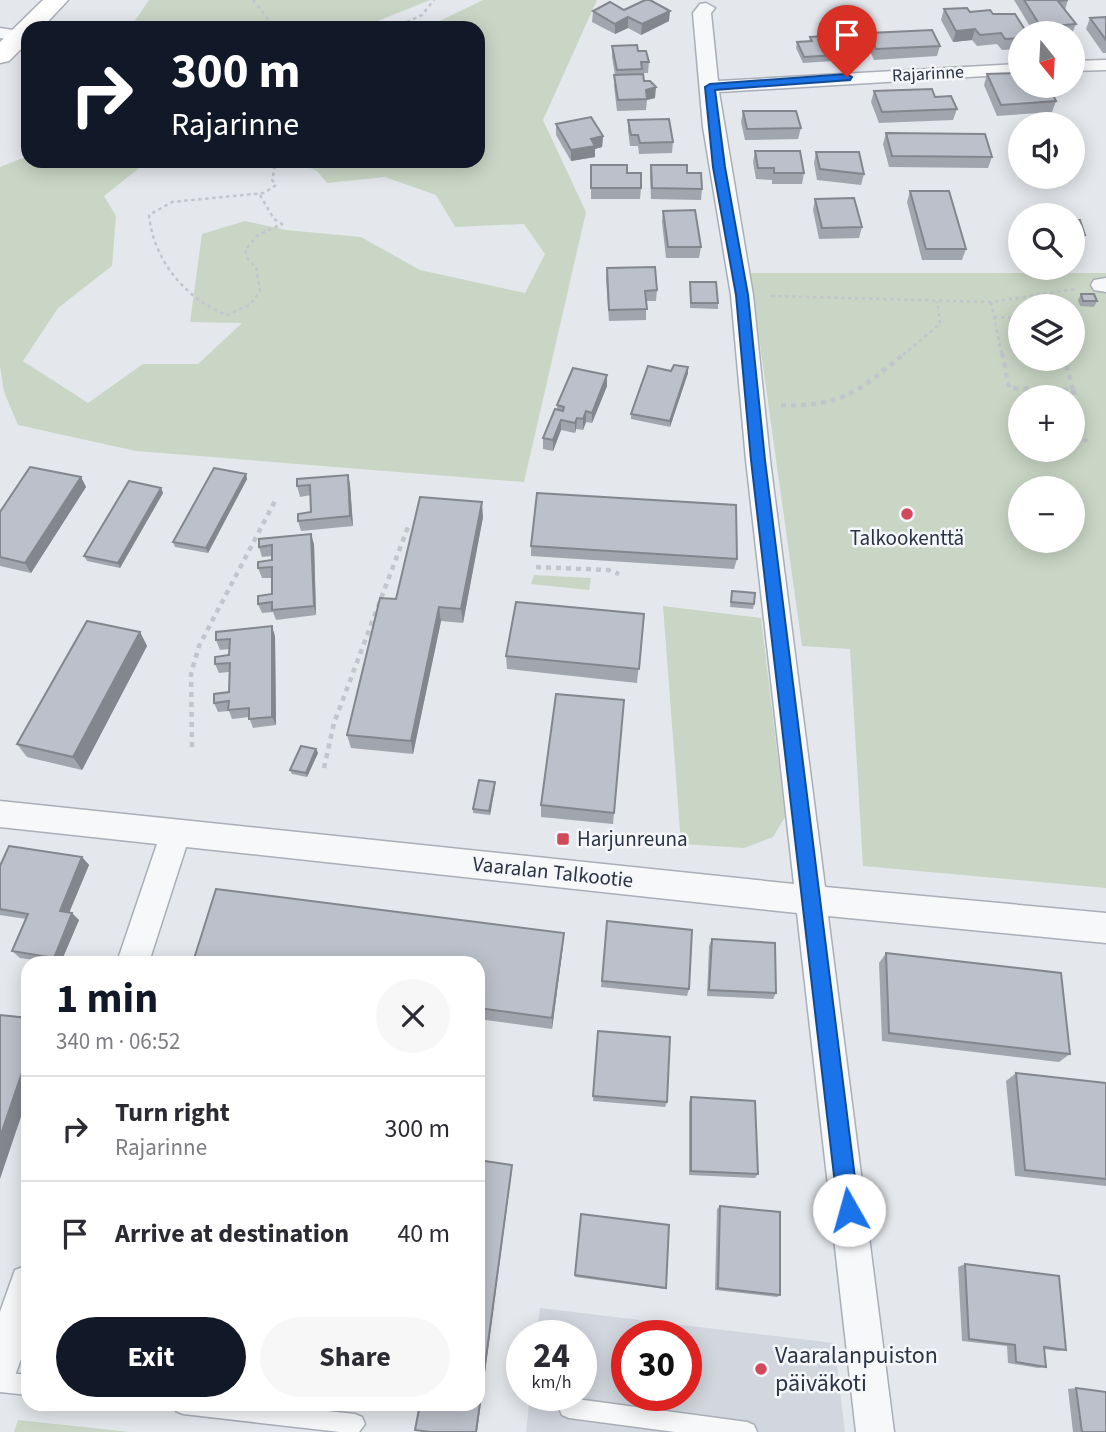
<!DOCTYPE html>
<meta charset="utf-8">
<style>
:root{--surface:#fff;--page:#f7f7f7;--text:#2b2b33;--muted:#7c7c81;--line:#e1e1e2;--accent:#111827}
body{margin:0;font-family:"Source Sans 3",sans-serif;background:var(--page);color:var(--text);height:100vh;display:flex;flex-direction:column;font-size:26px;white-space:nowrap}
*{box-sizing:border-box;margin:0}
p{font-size:23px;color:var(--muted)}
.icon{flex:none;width:38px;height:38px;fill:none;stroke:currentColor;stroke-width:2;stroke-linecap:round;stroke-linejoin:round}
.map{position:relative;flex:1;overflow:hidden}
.drawer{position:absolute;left:21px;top:956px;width:464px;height:455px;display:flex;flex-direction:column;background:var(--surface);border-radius:21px;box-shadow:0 4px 18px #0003}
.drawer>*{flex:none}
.guide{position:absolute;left:21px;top:21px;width:464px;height:147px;border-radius:21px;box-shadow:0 4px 18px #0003;background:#111827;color:#fff;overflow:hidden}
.needle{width:46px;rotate:162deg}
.tools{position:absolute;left:1008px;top:21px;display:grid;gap:14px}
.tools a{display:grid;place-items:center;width:77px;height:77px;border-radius:50%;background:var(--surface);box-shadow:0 4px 18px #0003;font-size:35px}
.speed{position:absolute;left:506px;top:1320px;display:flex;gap:14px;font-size:35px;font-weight:700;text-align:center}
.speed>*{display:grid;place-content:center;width:91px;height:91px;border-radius:50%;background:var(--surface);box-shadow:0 4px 18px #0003;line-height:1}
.speed small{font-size:18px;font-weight:400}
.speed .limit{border:10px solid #d22;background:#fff;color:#111}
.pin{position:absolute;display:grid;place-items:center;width:60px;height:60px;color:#fff;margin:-72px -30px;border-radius:50% 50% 50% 0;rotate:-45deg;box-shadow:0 0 7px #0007}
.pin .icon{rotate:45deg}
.me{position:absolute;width:77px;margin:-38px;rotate:353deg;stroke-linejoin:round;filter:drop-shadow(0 0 5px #0008)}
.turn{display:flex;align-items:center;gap:24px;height:147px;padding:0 35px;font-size:32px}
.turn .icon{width:91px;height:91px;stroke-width:2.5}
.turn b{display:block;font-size:49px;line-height:60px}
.round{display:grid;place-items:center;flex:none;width:74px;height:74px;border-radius:37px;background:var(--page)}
.summary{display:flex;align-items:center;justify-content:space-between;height:119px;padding:0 35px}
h1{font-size:42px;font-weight:700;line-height:52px;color:var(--accent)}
.action{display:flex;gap:14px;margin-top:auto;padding:14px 35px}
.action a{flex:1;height:80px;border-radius:42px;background:var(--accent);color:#fff;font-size:28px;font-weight:700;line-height:80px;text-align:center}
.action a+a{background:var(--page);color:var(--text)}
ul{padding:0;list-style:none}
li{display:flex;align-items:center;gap:21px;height:105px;padding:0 35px;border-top:2px solid var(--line)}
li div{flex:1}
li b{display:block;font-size:26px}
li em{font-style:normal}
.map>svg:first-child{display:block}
</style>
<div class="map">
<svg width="1106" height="1432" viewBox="0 0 1106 1432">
<rect width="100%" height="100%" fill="#e4e7ec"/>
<path fill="#d2d6de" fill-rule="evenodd" d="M 540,1308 L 834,1343 L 845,1432 L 526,1432 L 530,1395 L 581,1395 L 581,1335 L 537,1335 ZM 626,1335 L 686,1335 L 686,1395 L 626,1395 Z"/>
<path fill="#c9d6c5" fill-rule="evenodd" d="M 149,0 L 430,0 L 360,28 L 130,28 Z
M 483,0 L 597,0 L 543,120 L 586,212 L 524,482 L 136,451 L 18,425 L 4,392 L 0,366 L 0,167 L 28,156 L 28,161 L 148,161 L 104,196 L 116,216 L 112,266 L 58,308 L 23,361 L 88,403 L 143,364 L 198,364 L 242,323 L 190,322 L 202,234 L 245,221 L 286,230 L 361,237 L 420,270 L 525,293 L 545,254 L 524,224 L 455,227 L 436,195 L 385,177 L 327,183 L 317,171 L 295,161 L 478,161 L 478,28 L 425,28 Z
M 750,273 L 1106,273 L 1106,888 L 863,866 L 850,649 L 802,646 ZM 1020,306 L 1073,306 L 1073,359 L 1020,359 ZM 1020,397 L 1073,397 L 1073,450 L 1020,450 ZM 1020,488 L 1073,488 L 1073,541 L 1020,541 Z
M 534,575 L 591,578 L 589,590 L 531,584 Z
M 663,606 L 761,618 L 785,817 L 773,837 L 744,848 L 681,844 Z
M 18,1420 L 130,1432 L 14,1432 Z"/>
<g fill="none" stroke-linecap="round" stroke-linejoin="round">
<defs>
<path id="service" d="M 0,1372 L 28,1375 L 28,1395 L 0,1392 Z
M 569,1398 L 747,1422 L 754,1425 L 757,1432 L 675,1432 L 569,1418 L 562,1415 L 559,1408 L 562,1401 Z
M 173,1404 L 262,1404 L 355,1414 L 362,1417 L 365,1424 L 359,1432 L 340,1432 L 183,1414 L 176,1411 Z"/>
<path id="minor" d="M 706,3 L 715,8 L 711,13 L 718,81 L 1020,64 L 1020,74 L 719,92 L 753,295 L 770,460 L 825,887 L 1106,913 L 1106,943 L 828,916 L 894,1432 L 856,1432 L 797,913 L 186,847 L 149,962 L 117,962 L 157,844 L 0,827 L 0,801 L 794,884 L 746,460 L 731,295 L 703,127 L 693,13 L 700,4 Z
M 0,28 L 26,32 L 28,37 L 20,41 L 0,38 Z
M 1106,60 L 1106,70 L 1073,71 L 1073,61 Z
M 1106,278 L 1106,292 L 1094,290 L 1091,285 L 1094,280 Z
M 28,1265 L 28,1340 L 13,1381 L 0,1387 L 0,1312 L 15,1270 Z"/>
<path id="secondary" d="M 43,0 L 68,0 L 42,28 L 28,28 L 28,42 L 9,61 L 0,63 L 0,42 Z"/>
</defs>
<use href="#service" stroke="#a9aeb7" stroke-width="3"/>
<use href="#minor" stroke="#a9aeb7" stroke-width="3"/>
<use href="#secondary" stroke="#a9aeb7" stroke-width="3"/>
<path stroke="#c2c5cb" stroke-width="2.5" stroke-dasharray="3.5 3.5" stroke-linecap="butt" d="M 253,0 L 275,28
M 394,28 L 422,15 L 434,0
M 260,195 L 274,219 L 282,224 L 258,235 L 245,250 L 249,261 L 256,267 L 260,291 L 250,305 L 227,315 C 185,299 153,259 149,215 L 172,202 L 264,193 L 276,185 L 272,180 L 275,166 L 272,161
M 771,296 L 991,302 L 1076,289
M 991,302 L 1002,355
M 994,317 L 1020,318
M 903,355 L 940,324 L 937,301"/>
<path stroke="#c2c5cb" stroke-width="4.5" stroke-dasharray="5 5" stroke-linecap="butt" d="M 1002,353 L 1009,388 L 1073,390 L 1065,359
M 1073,390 L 1086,442
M 781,405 C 844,407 858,391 905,353
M 536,567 L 608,570 L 619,574
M 192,747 L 191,674 L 199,646 L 275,501
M 324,768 L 334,723 L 408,527"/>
<use href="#service" fill="#f7f8fa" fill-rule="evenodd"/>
<use href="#minor" fill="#f7f8fa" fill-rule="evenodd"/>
<use href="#secondary" fill="#fff" fill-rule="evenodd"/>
</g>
<path fill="#a1a5ae" d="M 1014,0 L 1068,0 L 1065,10 L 1076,24 L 1072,33 L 1034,33 Z
M 944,9 L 993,14 L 1020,33 L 1020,49 L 1002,50 L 997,44 L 977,46 L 972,40 L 953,42 L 941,20 Z
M 624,10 L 669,21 L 641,35 L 628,28 L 615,34 L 592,22 L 593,11 Z
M 1106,17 L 1106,53 L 1103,53 L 1086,29 L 1090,18 Z
M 870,33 L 940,46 L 937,56 L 874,60 L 867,44 Z
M 810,37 L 835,55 L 834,61 L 803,63 L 796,48 L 797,42 L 809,42 Z
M 612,46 L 638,51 L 649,62 L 648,73 L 642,73 L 642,74 L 644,81 L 655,98 L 647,100 L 646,110 L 617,111 L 614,86 L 615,75 L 612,57 Z
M 987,74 L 1056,101 L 1052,112 L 997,116 L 984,85 Z
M 874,91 L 957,109 L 953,120 L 879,123 L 871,102 Z
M 743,111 L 801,128 L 798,139 L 745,140 L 741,122 Z
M 628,120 L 673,142 L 672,153 L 639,154 L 638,146 L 630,146 L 628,131 Z
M 556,124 L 603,136 L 602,147 L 595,149 L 595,157 L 571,161 L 556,135 Z
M 886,133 L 992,157 L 988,168 L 889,167 L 883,144 Z
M 755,151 L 804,173 L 802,184 L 772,184 L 772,180 L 756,179 L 753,162 Z
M 816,152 L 864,174 L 861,185 L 817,180 L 814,163 Z
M 591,165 L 627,173 L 641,188 L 640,199 L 591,199 Z
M 651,165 L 687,173 L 702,189 L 701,200 L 651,199 L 650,176 Z
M 910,191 L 966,249 L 962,260 L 922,260 L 907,202 Z
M 815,199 L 862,227 L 859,238 L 819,239 L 813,210 Z
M 663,211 L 701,247 L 699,258 L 666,258 L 662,222 Z
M 1018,220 L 1020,220 L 1020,237 L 1016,225 Z
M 1073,220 L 1085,235 L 1083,241 L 1073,241 Z
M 607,268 L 657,290 L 656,301 L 646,301 L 646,320 L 609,321 L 606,279 Z
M 690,282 L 718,303 L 718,309 L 690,308 Z
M 1081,294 L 1097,301 L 1094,307 L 1080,306 L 1078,300 Z
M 671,371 L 688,373 L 670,427 L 631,419 L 631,414 Z
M 607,375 L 607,386 L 592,423 L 586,422 L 583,430 L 576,429 L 575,433 L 561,430 L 553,451 L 543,449 L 543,438 L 557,409 L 557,405 Z
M 246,474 L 247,479 L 208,553 L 175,547 L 173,542 Z
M 348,475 L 350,485 L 353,526 L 301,531 L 298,521 L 311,512 L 311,495 L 300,497 L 297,486 Z
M 81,477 L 86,487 L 31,573 L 0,566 L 0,512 Z
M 161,488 L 163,493 L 120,568 L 87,561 L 84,556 Z
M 483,517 L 463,623 L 441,621 L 413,754 L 351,748 L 347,735 L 396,599 Z
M 259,539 L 314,544 L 316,615 L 276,620 L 273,612 L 262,613 L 258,604 L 272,594 L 272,578 L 262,578 L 258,568 L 272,560 L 272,556 L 262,557 L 259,547 Z
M 531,546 L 737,559 L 734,569 L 531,556 Z
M 732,591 L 754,604 L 753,609 L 730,607 Z
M 644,614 L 637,683 L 507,669 L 506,656 Z
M 140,632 L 147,646 L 82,770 L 27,757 L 17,744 Z
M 275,636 L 276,725 L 253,728 L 249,717 L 232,719 L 229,711 L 218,712 L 214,703 L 229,692 L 229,672 L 219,673 L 215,664 L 229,655 L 230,649 L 220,650 L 216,640 Z
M 624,700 L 613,824 L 541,817 L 541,805 Z
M 316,749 L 318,753 L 307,777 L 292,774 L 290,770 Z
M 495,787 L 490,815 L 473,813 L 473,809 Z
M 82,857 L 89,865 L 69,912 L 79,920 L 61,962 L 49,962 L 20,958 L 12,951 L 26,919 L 0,915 L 0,866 Z
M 607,921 L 689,989 L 687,996 L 601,987 Z
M 712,939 L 776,993 L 773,999 L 707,996 L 709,946 Z
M 563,946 L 552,1029 L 478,1019 L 478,962 Z
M 886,953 L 1070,1054 L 1059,1062 L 882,1041 L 879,963 Z
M 598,1031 L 667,1102 L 665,1107 L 593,1101 Z
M 1016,1073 L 1106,1083 L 1106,1186 L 1015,1176 L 1006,1081 Z
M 691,1097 L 758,1174 L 755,1178 L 689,1175 L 689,1102 Z
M 720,1206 L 780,1295 L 777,1297 L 715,1290 L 717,1209 Z
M 581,1214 L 666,1288 L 665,1289 L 575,1277 Z
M 965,1264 L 1066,1350 L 1058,1351 L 1044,1349 L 1046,1367 L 1038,1368 L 1008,1363 L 1007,1346 L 962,1341 L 958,1267 Z
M 1076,1388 L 1106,1432 L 1073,1432 L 1068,1389 Z"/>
<path fill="#83868d" d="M 670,11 L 669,21 L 641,35 L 642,24 Z
M 628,17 L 628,28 L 615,34 L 615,24 Z
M 975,29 L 972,40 L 953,42 L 956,31 Z
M 656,87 L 655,98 L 647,100 L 646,90 Z
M 603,136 L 602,147 L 595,149 L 595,157 L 571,161 L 571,150 L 591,139 Z
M 688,367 L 688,373 L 670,427 L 670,421 Z
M 607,375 L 607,386 L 592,423 L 592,413 Z
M 586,411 L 586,422 L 583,430 L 583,419 Z
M 577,418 L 576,429 L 575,433 L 575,423 Z
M 561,420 L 561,430 L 553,451 L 553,440 Z
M 246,474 L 247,479 L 208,553 L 206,548 Z
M 348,475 L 350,485 L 353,526 L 350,516 Z
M 81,477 L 86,487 L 31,573 L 25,563 Z
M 161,488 L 163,493 L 120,568 L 118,563 Z
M 482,502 L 483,517 L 463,623 L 461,609 Z
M 311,534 L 314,544 L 316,615 L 314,606 Z
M 439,607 L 441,621 L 413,754 L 411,741 Z
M 272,626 L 275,636 L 276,725 L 272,717 Z
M 140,632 L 147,646 L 82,770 L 73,757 Z
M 316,749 L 318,753 L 307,777 L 306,773 Z
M 495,782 L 495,787 L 490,815 L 489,811 Z
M 82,857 L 89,865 L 67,918 L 60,911 Z
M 72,913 L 79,920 L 61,962 L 59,962 L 54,958 Z
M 564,933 L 563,946 L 552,1029 L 552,1018 Z
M 28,1055 L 28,1096 L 0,1179 L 0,1137 Z
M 512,1165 L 512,1169 L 477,1432 L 476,1432 Z"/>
<path fill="#bbc0ca" stroke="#83868d" stroke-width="2" d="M 645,0 L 650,0 L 670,11 L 642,24 L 628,17 L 615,24 L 593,11 L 610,2 L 624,10 Z
M 1024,0 L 1068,0 L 1058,1 L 1076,24 L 1041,27 Z
M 967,8 L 970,12 L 990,10 L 993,14 L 1015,14 L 1027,33 L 1020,33 L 1020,38 L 1005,39 L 1001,33 L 980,35 L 975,29 L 956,31 L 944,9 Z
M 1106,17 L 1106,40 L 1090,18 Z
M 932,30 L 940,46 L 876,49 L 870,33 Z
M 826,36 L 835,55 L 804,57 L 797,42 L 812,41 L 810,37 Z
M 637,45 L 638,51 L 646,51 L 649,62 L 641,62 L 642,69 L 617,70 L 612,46 Z
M 1020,73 L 1020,86 L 1049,86 L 1056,101 L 1001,105 L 987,74 Z
M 643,74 L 644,81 L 650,81 L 656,87 L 646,90 L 647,99 L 618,100 L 614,75 Z
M 932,89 L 935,97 L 951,96 L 957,109 L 882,112 L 874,91 Z
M 743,111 L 796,111 L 801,128 L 747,129 Z
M 591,117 L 603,136 L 591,139 L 595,146 L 571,150 L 556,124 Z
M 669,119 L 673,142 L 640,143 L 638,135 L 631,135 L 628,120 Z
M 886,133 L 985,134 L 992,157 L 892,156 Z
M 755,151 L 800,151 L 804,173 L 774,173 L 774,168 L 758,168 Z
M 816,152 L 859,152 L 864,174 L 820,169 Z
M 591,165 L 627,165 L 627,173 L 641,173 L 641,188 L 591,188 Z
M 651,165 L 687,165 L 687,173 L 701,173 L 702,189 L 652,188 Z
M 910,191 L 949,191 L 966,249 L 926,249 Z
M 854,198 L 862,227 L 822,228 L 815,199 Z
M 695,210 L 701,247 L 668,247 L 663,211 Z
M 1073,220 L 1080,220 L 1085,235 L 1073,235 Z
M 655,267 L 657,290 L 645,291 L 647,309 L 609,310 L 607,268 Z
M 690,282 L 716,282 L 718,303 L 691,303 Z
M 1081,294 L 1094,294 L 1097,301 L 1083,301 Z
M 674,365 L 688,367 L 670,421 L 631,414 L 648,366 L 671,371 Z
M 573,368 L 607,375 L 592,413 L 586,411 L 583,419 L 577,418 L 575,423 L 561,420 L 553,440 L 543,438 L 555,409 L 563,411 L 564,407 L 557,405 Z
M 30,467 L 81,477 L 25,563 L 0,557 L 0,512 Z
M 214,468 L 246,474 L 206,548 L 173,542 Z
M 348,475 L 350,516 L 298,521 L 298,514 L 311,512 L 310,485 L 297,486 L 297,479 Z
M 129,481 L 161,488 L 118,563 L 84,556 Z
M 537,493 L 736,505 L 737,559 L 531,546 Z
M 420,497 L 482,502 L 461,609 L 439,607 L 411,741 L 347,735 L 380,598 L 396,599 Z
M 311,534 L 314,606 L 272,610 L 272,602 L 258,604 L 258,596 L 272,594 L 272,567 L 258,568 L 258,562 L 272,560 L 272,545 L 259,547 L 259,539 Z
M 732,591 L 755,593 L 754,604 L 731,602 Z
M 516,602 L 644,614 L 639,669 L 506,656 Z
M 87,621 L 140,632 L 73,757 L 17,744 Z
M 272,626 L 272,717 L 249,719 L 249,708 L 228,710 L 229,701 L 214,703 L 214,694 L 229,692 L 230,663 L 215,664 L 215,657 L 229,655 L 230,639 L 216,640 L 216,632 Z
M 556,694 L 624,700 L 614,813 L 541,805 Z
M 301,746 L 316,749 L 306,773 L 290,770 Z
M 479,780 L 495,782 L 489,811 L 473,809 Z
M 9,846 L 82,857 L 60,911 L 72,913 L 54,958 L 12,951 L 28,914 L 0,909 L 0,866 Z
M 216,889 L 564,933 L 552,1018 L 478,1008 L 478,962 L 193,962 Z
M 607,921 L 692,930 L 689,989 L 602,981 Z
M 712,939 L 775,943 L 776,993 L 709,990 Z
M 886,953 L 1061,973 L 1070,1054 L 889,1033 Z
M 0,1015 L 28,1018 L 28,1055 L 0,1137 Z
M 598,1031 L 670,1037 L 667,1102 L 593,1096 Z
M 1016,1073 L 1106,1083 L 1106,1179 L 1025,1170 Z
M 691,1097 L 755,1101 L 758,1174 L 691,1171 Z
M 478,1160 L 512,1165 L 476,1432 L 430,1432 L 415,1430 L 420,1404 L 416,1404 L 478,1404 Z
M 720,1206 L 780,1212 L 780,1295 L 718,1288 Z
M 581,1214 L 669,1225 L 666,1288 L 575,1275 Z
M 965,1264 L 1059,1276 L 1066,1350 L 1044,1347 L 1046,1367 L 1016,1362 L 1015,1345 L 969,1339 Z
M 1076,1388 L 1106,1392 L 1106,1432 L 1082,1432 Z"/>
<path fill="#1a73e8" stroke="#114b97" stroke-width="2" d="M 847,74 L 852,77 L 850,80 L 715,90 L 725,167 L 748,295 L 765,460 L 859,1210 L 856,1217 L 849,1220 L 841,1217 L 838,1210 L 751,460 L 736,295 L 713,167 L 705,87 L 710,84 Z"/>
<g fill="#d1495b" stroke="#f4f6f9" stroke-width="2.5">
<circle cx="907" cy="514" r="7"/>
<rect x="556" y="832" width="14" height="14" rx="3.5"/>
<circle cx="761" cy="1369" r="7"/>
</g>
<g text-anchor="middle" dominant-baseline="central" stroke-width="5" stroke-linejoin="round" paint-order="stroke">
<g font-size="18" fill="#2b3445" stroke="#f4f6f9">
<text transform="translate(928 74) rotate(-3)">Rajarinne</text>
</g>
<g font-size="21" fill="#2b3445" stroke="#f4f6f9">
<text x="907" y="538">Talkookenttä</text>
<text x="577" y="839" text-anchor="start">Harjunreuna</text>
</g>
<g font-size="21" fill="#2b3445" stroke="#f4f6f9">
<text transform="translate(553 872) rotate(6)">Vaaralan Talkootie</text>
</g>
<g font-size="24" fill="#2b3445" stroke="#f4f6f9" text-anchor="start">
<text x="775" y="1355">Vaaralanpuiston<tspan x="775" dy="28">päiväkoti</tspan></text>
</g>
</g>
</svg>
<div class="tools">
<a><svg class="needle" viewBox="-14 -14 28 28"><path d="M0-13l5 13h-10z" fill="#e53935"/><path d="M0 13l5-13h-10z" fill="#7c7c81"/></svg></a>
<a><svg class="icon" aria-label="sound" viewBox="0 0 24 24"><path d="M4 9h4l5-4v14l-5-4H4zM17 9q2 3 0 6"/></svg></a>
<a><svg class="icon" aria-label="search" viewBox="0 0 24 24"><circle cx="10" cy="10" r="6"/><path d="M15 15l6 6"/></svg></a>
<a><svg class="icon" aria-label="layers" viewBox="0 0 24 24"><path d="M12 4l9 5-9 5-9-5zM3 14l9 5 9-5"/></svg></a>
<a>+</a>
<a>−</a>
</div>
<div class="speed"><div>24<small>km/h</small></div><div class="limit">30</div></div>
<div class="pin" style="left:847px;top:77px;background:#d93025"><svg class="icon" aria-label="arrive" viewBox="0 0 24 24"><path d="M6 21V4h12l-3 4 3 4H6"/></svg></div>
<svg class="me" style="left:849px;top:1210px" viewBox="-20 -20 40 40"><circle r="19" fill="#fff"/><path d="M0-13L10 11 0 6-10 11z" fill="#1a73e8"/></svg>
<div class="guide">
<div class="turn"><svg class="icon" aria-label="right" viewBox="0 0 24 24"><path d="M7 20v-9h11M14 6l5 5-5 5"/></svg><div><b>300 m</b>Rajarinne</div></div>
</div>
<section class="drawer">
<div class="summary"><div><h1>1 min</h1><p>340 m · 06:52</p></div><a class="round"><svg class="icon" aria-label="close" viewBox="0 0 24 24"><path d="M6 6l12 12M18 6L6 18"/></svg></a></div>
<ul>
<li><svg class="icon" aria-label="right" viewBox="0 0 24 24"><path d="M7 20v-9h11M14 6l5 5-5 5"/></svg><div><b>Turn right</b><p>Rajarinne</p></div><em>300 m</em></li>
<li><svg class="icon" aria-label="arrive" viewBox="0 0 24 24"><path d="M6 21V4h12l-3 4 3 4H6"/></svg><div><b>Arrive at destination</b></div><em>40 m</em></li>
</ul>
<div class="action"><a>Exit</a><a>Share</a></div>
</section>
</div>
